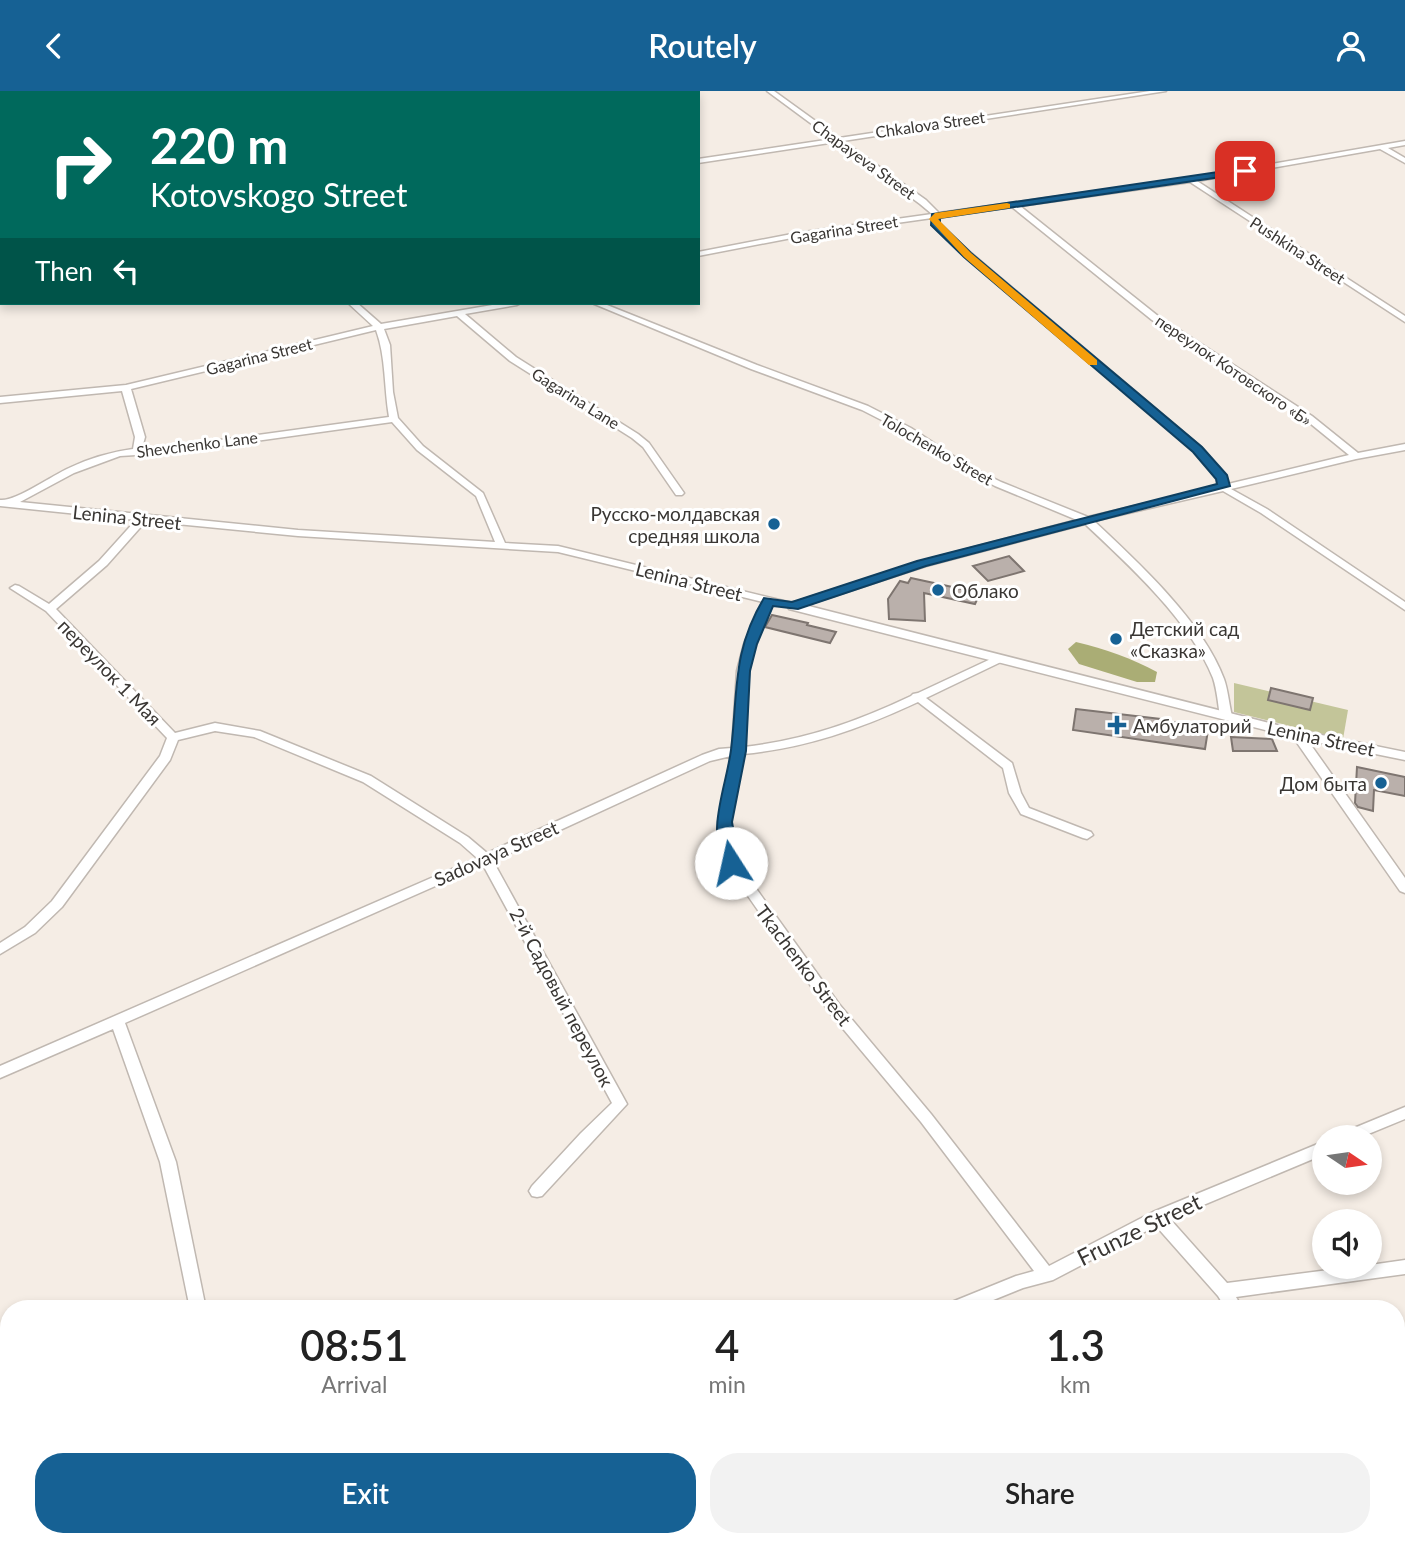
<!DOCTYPE html>
<meta charset="utf-8">
<style>
:root{--surface:#fff;--page:#f2f2f2;--text:#222;--muted:#767676;--accent:#166194}
body{margin:0;font-family:Lato,sans-serif;background:var(--page);color:var(--text);height:100vh;display:flex;flex-direction:column;font-size:26px;white-space:nowrap}
*{box-sizing:border-box;margin:0}
p{font-size:23px;color:var(--muted)}
.icon{flex:none;width:38px;height:38px;fill:none;stroke:currentColor;stroke-width:2;stroke-linecap:round;stroke-linejoin:round}
.map{position:relative;flex:1;overflow:hidden}
.sheet{position:absolute;left:0px;top:1209px;width:1405px;height:247px;display:flex;flex-direction:column;background:var(--surface);border-radius:28px 28px 0 0;box-shadow:0 4px 10px #0003}
.sheet>*{flex:none}
.guide{position:absolute;left:0px;top:0px;width:700px;height:214px;box-shadow:0 4px 10px #0003;background:#00695c;color:#fff;overflow:hidden}
.needle{width:46px;rotate:103deg}
.tools{position:absolute;left:1312px;top:1034px;display:grid;gap:14px}
.tools a{display:grid;place-items:center;width:70px;height:70px;border-radius:50%;background:var(--surface);box-shadow:0 4px 10px #0003;font-size:35px}
.pin{position:absolute;display:grid;place-items:center;width:60px;height:60px;color:#fff;margin:-30px;border-radius:14px;box-shadow:0 4px 10px #0006}
.me{position:absolute;width:77px;margin:-38px;rotate:350deg;stroke-linejoin:round;filter:drop-shadow(0 0 5px #0008)}
.turn{display:flex;align-items:center;gap:24px;height:147px;padding:0 35px;font-size:32px}
.turn .icon{width:91px;height:91px;stroke-width:2.5}
.turn b{display:block;font-size:49px;line-height:60px}
.then{display:flex;align-items:center;height:66px;padding:0 35px;background:#0003;gap:14px;font-size:26px}
.eta{display:flex;justify-content:space-evenly;align-items:center;height:119px;text-align:center}
.eta b{font-size:42px;font-weight:600;line-height:49px}
.button{display:flex;gap:14px;margin-top:auto;padding:14px 35px}
.button a{flex:1;height:80px;border-radius:28px;background:var(--accent);color:#fff;font-size:28px;font-weight:600;line-height:80px;text-align:center}
.button a+a{background:var(--page);color:var(--text)}
header{display:flex;justify-content:space-between;align-items:center;height:91px;padding:0 35px;background:var(--accent);color:#fff;font-size:32px;font-weight:600}
.map>svg:first-child{display:block}
</style>
<header><svg class="icon" aria-label="back" viewBox="0 0 24 24"><path d="M15 5l-7 7 7 7"/></svg>Routely<svg class="icon" aria-label="person" viewBox="0 0 24 24"><circle cx="12" cy="8" r="4"/><path d="M4 21q1-7 8-7t8 7"/></svg></header>
<div class="map">
<svg width="1405" height="1455" viewBox="0 0 1405 1455">
<rect width="100%" height="100%" fill="#f5ede5"/>
<path fill="#c3c599" d="M 1234,592 L 1348,619 L 1343,648 L 1234,621 Z"/>
<path fill="#aaad75" d="M 1076,551 C 1106,558 1131,567 1157,581 L 1155,591 L 1137,591 L 1079,573 L 1068,558 Z"/>
<path fill="#bab0ab" stroke="#7e7570" stroke-width="2" d="M 1009,465 L 1024,480 L 988,490 L 973,475 Z
M 911,487 L 980,502 L 975,513 L 924,502 L 925,530 L 889,528 L 888,508 L 900,490 L 908,492 Z
M 772,524 L 808,532 L 807,534 L 836,541 L 830,552 L 765,536 Z
M 1271,597 L 1313,607 L 1310,619 L 1268,609 Z
M 1076,618 L 1161,628 L 1208,639 L 1205,658 L 1073,639 Z
M 1231,646 L 1272,648 L 1277,660 L 1233,660 Z
M 1357,676 L 1405,686 L 1405,705 L 1374,699 L 1373,720 L 1358,716 L 1355,712 Z"/>
<g fill="none" stroke-linecap="round" stroke-linejoin="round">
<defs>
<path id="minor" d="M 392,0 L 405,0 L 389,2 Z
M 631,0 L 644,0 L 628,2 Z
M 767,0 L 774,0 L 839,47 L 1150,0 L 1166,0 L 843,50 L 926,109 L 939,122 L 1191,87 L 1405,50 L 1405,54 L 1388,57 L 1405,67 L 1405,72 L 1380,58 L 1197,90 L 1405,225 L 1405,231 L 1190,91 L 1020,115 L 1158,225 L 1312,325 L 1358,362 L 1405,353 L 1405,359 L 1356,368 L 1231,398 L 1267,418 L 1405,511 L 1405,519 L 1261,422 L 1223,400 L 1094,430 C 1139,472 1203,531 1224,588 C 1228,599 1229,613 1232,625 L 1226,629 L 1220,625 C 1218,613 1217,599 1213,587 C 1191,531 1129,474 1085,433 L 926,475 L 797,517 L 773,513 L 754,553 L 749,580 L 744,656 C 805,649 856,631 911,605 L 913,603 L 918,602 L 995,566 L 1003,566 L 1004,568 L 1003,570 L 926,607 L 1012,672 L 1021,702 L 1029,717 L 1091,741 L 1093,744 L 1087,748 L 1083,747 L 1021,723 L 1009,702 L 1003,677 L 918,611 C 860,638 806,657 743,663 L 730,731 L 737,771 L 839,913 L 931,1023 L 1049,1175 L 1153,1121 L 1325,1050 L 1325,1063 L 1170,1128 L 1227,1192 L 1352,1176 L 1370,1176 L 1370,1174 L 1405,1169 L 1405,1183 L 1236,1206 L 1243,1218 L 1226,1218 L 1218,1205 L 1156,1135 L 1053,1189 L 1023,1197 L 971,1218 L 945,1218 L 947,1213 L 1016,1185 L 1034,1180 L 921,1031 L 829,921 L 725,772 L 718,731 L 731,665 L 710,670 L 493,770 L 627,1013 L 542,1105 L 537,1106 L 532,1105 L 529,1100 L 532,1095 L 581,1042 L 612,1012 L 483,774 L 125,932 L 176,1071 L 206,1218 L 190,1218 L 160,1071 L 113,938 L 0,987 L 0,975 L 477,767 L 460,752 L 363,691 L 254,646 L 215,640 L 178,649 L 170,669 L 62,816 L 35,842 L 0,863 L 0,852 L 25,836 L 52,810 L 160,665 L 167,647 L 46,520 L 10,497 L 15,494 L 19,495 L 49,513 L 99,470 L 136,429 L 0,415 L 0,409 C 15,411 53,384 69,377 C 90,367 111,361 133,358 L 135,346 L 122,300 L 0,312 L 0,306 L 126,294 L 373,235 L 348,212 L 357,212 L 381,233 L 504,212 L 521,212 L 517,214 L 465,223 L 516,266 L 638,343 L 649,352 L 684,402 L 682,404 L 676,404 L 643,356 L 632,347 L 510,270 L 457,225 L 384,238 L 390,254 L 393,301 L 398,327 L 423,355 L 483,402 L 505,452 L 558,455 L 792,512 L 918,471 L 1077,429 L 995,395 L 961,378 L 905,341 L 862,319 L 751,278 L 592,212 L 602,212 L 757,274 L 868,315 L 911,337 L 967,374 L 1001,391 L 1088,426 L 1219,395 L 1217,387 L 1195,360 L 965,166 L 932,134 L 932,127 L 797,146 L 698,165 L 698,161 L 797,142 L 932,123 L 920,113 L 836,51 L 698,72 L 698,68 L 832,48 ZM 1012,116 L 1152,229 L 1306,329 L 1349,364 L 1228,393 L 1225,385 L 1201,356 L 971,162 L 939,132 L 939,126 ZM 376,239 C 386,266 384,297 389,326 L 169,356 L 142,357 L 145,346 L 131,298 ZM 392,331 L 417,359 L 476,405 L 495,451 L 298,439 L 20,411 L 74,382 L 120,365 L 169,362 ZM 146,430 L 298,445 L 558,461 L 763,511 L 744,553 L 737,580 L 732,657 L 719,658 L 702,664 L 487,762 L 468,746 L 371,685 L 260,640 L 215,632 L 175,642 L 56,518 L 107,474 Z
M 0,58 L 2,58 L 2,62 L 0,62 Z
M 0,104 L 2,104 L 2,108 L 0,108 Z
M 0,194 L 2,194 L 2,198 L 0,198 Z
M 1297,639 L 1301,640 L 1405,787 L 1405,802 L 1400,800 L 1293,646 L 1291,643 L 1293,640 Z
M 1405,1016 L 1405,1028 L 1361,1046 L 1340,1046 L 1342,1042 Z
M 0,1313 L 6,1315 L 9,1322 L 9,1360 L 3,1358 L 0,1351 Z
M 27,1447 L 45,1447 L 47,1455 L 29,1455 Z
M 208,1447 L 226,1447 L 227,1455 L 209,1455 Z
M 330,1447 L 368,1447 L 365,1453 L 361,1455 L 324,1455 L 327,1449 Z
M 448,1447 L 466,1447 L 463,1455 L 445,1455 Z
M 1374,1447 L 1394,1447 L 1398,1455 L 1378,1455 Z"/>
<path id="tertiary" d="M 793,511 L 1297,639 L 1405,661 L 1405,669 L 1297,647 L 789,518 L 787,515 L 789,512 Z"/>
</defs>
<use href="#minor" stroke="#c0b8b1" stroke-width="3"/>
<use href="#tertiary" stroke="#c0b8b1" stroke-width="3"/>
<use href="#minor" fill="#fff" fill-rule="evenodd"/>
<use href="#tertiary" fill="#fff" fill-rule="evenodd"/>
</g>
<path fill="#166194" stroke="#0e3f60" stroke-width="2" d="M 1245,77 L 1250,80 L 1248,82 L 940,127 L 940,132 L 971,162 L 1202,356 L 1227,384 L 1230,395 L 926,475 L 798,518 L 773,515 L 757,553 L 750,580 L 746,660 L 732,731 L 739,772 L 731,777 L 725,776 C 706,739 726,697 731,659 C 738,601 732,560 764,507 L 792,511 L 917,470 L 1217,393 L 1216,388 L 1193,361 L 964,166 L 931,134 L 932,123 Z"/>
<path fill="#f59e0b" d="M 1007,112 L 1010,113 L 1010,117 L 938,128 L 971,162 L 1097,269 L 1097,274 L 1089,274 L 964,166 L 929,128 L 935,122 Z"/>
<g fill="#166194" stroke="#fff" stroke-width="2.5">
<circle cx="774" cy="433" r="7"/>
<circle cx="938" cy="499" r="7"/>
<circle cx="1116" cy="548" r="7"/>
<path d="M1113.5 623.5h7v7h7v7h-7v7h-7v-7h-7v-7h7z"/>
<circle cx="1381" cy="692" r="7"/>
</g>
<g text-anchor="middle" dominant-baseline="central" stroke-width="6" stroke-linejoin="round" paint-order="stroke">
<g font-size="16" fill="#393633" stroke="#fff">
<text transform="translate(930 33) rotate(-8)">Chkalova Street</text>
<text transform="translate(864 68) rotate(36)">Chapayeva Street</text>
<text transform="translate(844 138) rotate(-9)">Gagarina Street</text>
<text transform="translate(1298 159) rotate(33)">Pushkina Street</text>
<text transform="translate(259 265) rotate(-14)">Gagarina Street</text>
<text transform="translate(1234 279) rotate(34)">переулок Котовского «Б»</text>
<text transform="translate(576 307) rotate(32)">Gagarina Lane</text>
<text transform="translate(197 353) rotate(-7)">Shevchenko Lane</text>
<text transform="translate(937 358) rotate(30)">Tolochenko Street</text>
</g>
<g font-size="19" fill="#393633" stroke="#fff" text-anchor="start">
<text x="760" y="422" text-anchor="end">Русско-молдавская<tspan x="760" dy="22">средняя школа</tspan></text>
<text x="952" y="499">Облако</text>
<text x="1130" y="537">Детский сад<tspan x="1130" dy="22">«Сказка»</tspan></text>
<text x="1133" y="634">Амбулаторий</text>
<text x="1367" y="692" text-anchor="end">Дом быта</text>
</g>
<g font-size="19" fill="#393633" stroke="#fff">
<text transform="translate(127 426) rotate(6)">Lenina Street</text>
<text transform="translate(689 490) rotate(14)">Lenina Street</text>
<text transform="translate(110 581) rotate(46)">переулок 1 Мая</text>
<text transform="translate(1321 647) rotate(12)">Lenina Street</text>
<text transform="translate(496 762) rotate(-24)">Sadovaya Street</text>
<text transform="translate(804 874) rotate(53)">Tkachenko Street</text>
<text transform="translate(562 906) rotate(62)">2-й Садовый переулок</text>
</g>
<g font-size="23" fill="#393633" stroke="#fff">
<text transform="translate(1139 1138) rotate(-26)">Frunze Street</text>
</g>
</g>
</svg>
<div class="tools">
<a><svg class="needle" viewBox="-14 -14 28 28"><path d="M0-13l5 13h-10z" fill="#e53935"/><path d="M0 13l5-13h-10z" fill="#767676"/></svg></a>
<a><svg class="icon" aria-label="sound" viewBox="0 0 24 24"><path d="M4 9h4l5-4v14l-5-4H4zM17 9q2 3 0 6"/></svg></a>
</div>
<div class="pin" style="left:1245px;top:80px;background:#d93025"><svg class="icon" aria-label="arrive" viewBox="0 0 24 24"><path d="M6 21V4h12l-3 4 3 4H6"/></svg></div>
<svg class="me" style="left:731px;top:772px" viewBox="-20 -20 40 40"><circle r="19" fill="#fff"/><path d="M0-13L10 11 0 6-10 11z" fill="#166194"/></svg>
<div class="guide">
<div class="turn"><svg class="icon" aria-label="right" viewBox="0 0 24 24"><path d="M7 20v-9h11M14 6l5 5-5 5"/></svg><div><b>220 m</b>Kotovskogo Street</div></div>
<div class="then">Then<svg class="icon" aria-label="left" viewBox="0 0 24 24"><path d="M17 20v-9H6M10 6l-5 5 5 5"/></svg></div>
</div>
<section class="sheet">
<div class="eta">
<div><b>08:51</b><p>Arrival</p></div>
<div><b>4</b><p>min</p></div>
<div><b>1.3</b><p>km</p></div>
</div>
<div class="button"><a>Exit</a><a>Share</a></div>
</section>
</div>
